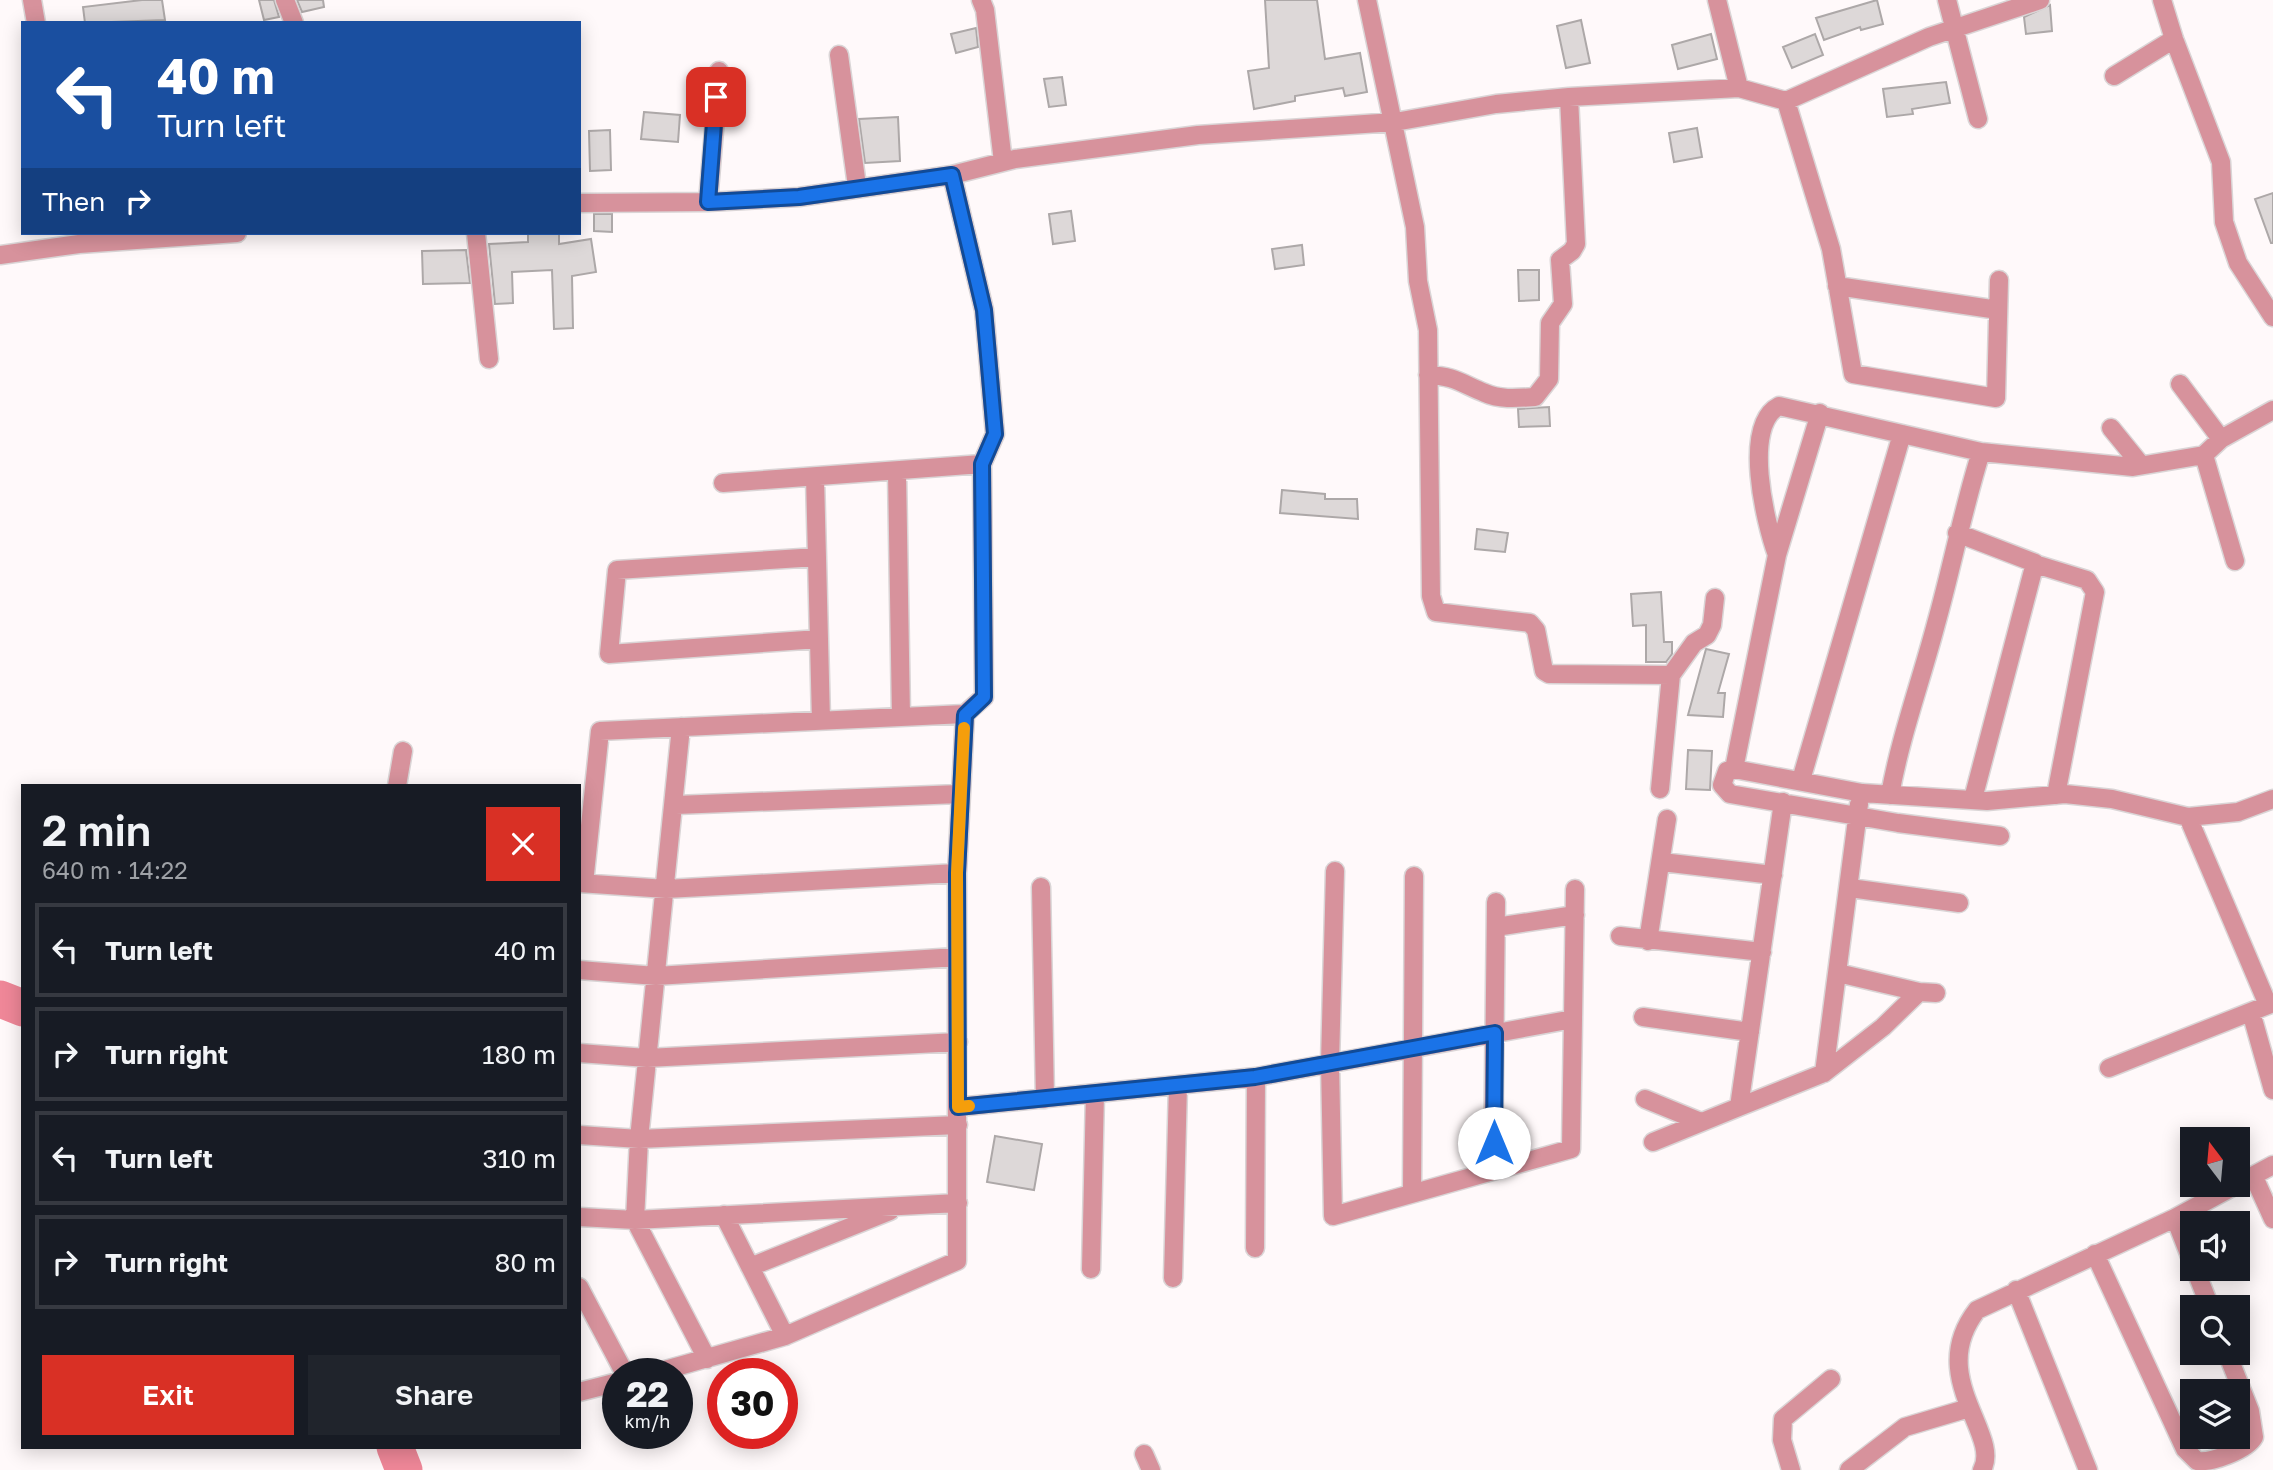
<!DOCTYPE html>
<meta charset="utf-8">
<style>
:root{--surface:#171b24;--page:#20242c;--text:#f1f3f6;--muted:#9ea1a6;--line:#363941;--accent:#d93025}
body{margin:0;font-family:"Golos Text",sans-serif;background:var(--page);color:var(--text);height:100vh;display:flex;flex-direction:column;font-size:26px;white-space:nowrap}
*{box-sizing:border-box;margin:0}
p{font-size:23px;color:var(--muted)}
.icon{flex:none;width:38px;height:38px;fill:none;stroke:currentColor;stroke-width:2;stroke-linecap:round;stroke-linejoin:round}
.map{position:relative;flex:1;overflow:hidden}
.details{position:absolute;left:21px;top:784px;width:560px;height:665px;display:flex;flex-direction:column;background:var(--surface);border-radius:0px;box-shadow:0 4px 18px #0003}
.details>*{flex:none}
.guide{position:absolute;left:21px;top:21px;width:560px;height:214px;border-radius:0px;box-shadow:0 4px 18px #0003;background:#1a4fa0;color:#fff;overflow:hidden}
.needle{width:46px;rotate:344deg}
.tools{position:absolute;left:2180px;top:1127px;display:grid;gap:14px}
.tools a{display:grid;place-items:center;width:70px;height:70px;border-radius:0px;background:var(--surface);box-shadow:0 4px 18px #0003;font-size:35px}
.speed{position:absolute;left:602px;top:1358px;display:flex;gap:14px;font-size:35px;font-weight:700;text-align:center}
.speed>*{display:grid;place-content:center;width:91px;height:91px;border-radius:50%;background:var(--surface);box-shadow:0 4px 18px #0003;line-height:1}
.speed small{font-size:18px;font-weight:400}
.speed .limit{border:10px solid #d22;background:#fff;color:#111}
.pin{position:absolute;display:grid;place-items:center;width:60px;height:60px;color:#fff;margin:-30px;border-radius:14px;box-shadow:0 4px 10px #0006}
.me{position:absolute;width:77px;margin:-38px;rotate:0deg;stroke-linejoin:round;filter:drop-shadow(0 0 5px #0008)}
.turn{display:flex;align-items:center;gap:24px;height:147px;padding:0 21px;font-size:32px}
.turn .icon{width:91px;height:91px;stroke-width:2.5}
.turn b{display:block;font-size:49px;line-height:60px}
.then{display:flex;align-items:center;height:66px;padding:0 21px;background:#0003;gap:14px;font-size:26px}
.round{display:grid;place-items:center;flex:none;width:74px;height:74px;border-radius:0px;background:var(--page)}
.summary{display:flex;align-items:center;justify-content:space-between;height:119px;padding:0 21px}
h1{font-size:42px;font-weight:600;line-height:52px}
.primary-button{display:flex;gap:14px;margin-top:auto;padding:14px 21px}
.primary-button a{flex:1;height:80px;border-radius:0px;background:var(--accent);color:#fff;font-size:28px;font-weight:600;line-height:80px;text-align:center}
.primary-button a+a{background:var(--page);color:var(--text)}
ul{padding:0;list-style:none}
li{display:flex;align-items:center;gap:21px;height:94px;margin:0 14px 10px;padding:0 7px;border:4px solid var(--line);border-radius:0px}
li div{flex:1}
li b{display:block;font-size:26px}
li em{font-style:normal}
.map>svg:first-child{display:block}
</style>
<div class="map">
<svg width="2273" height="1470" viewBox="0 0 2273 1470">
<rect width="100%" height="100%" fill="#fff9fa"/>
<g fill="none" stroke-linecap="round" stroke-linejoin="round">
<path stroke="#ef8798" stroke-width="37" d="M 0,999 L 23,1008
M 395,1447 L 404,1470"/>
</g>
<path fill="#ddd8d8" stroke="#ada8a8" stroke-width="2" d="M 142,0 L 162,0 L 165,20 L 85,23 L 83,7 Z
M 259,0 L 274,0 L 279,17 L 264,20 Z
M 297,0 L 323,0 L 324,7 L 302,12 Z
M 1265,0 L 1317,0 L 1325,59 L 1360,53 L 1367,92 L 1345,96 L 1343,88 L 1295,96 L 1295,101 L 1254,109 L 1248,71 L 1269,68 Z
M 1877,0 L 1883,24 L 1861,30 L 1860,27 L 1824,40 L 1816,18 Z
M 2050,5 L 2052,31 L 2026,34 L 2024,17 Z
M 1581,20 L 1590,63 L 1566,68 L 1557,26 Z
M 976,28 L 978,47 L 956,53 L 951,34 Z
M 1711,34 L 1717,59 L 1678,69 L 1672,45 Z
M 1815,34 L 1823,55 L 1792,68 L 1783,47 Z
M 1062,77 L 1066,105 L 1049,107 L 1044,79 Z
M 1946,82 L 1950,103 L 1912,109 L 1913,114 L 1887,117 L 1883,89 Z
M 644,112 L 680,115 L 678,142 L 641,139 Z
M 898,117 L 900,161 L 865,163 L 859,119 Z
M 1697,128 L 1702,157 L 1674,162 L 1669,133 Z
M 610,130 L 611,170 L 590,171 L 589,131 Z
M 2273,193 L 2273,243 L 2271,243 L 2255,199 Z
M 1071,211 L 1075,241 L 1053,244 L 1049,214 Z
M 594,214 L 612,214 L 612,232 L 594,231 Z
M 528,233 L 559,233 L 559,244 L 591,239 L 596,272 L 572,276 L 573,328 L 554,329 L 552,270 L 512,272 L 513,303 L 495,304 L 489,244 L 528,242 Z
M 1302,245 L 1304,265 L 1275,269 L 1272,249 Z
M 466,250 L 470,283 L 423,284 L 422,251 Z
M 1518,270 L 1539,270 L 1539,300 L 1519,301 Z
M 1549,407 L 1550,426 L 1519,427 L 1518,409 Z
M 1282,490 L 1325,494 L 1325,499 L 1357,499 L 1358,519 L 1280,513 Z
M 1477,529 L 1508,533 L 1505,552 L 1475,549 Z
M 1661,592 L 1664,642 L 1672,642 L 1672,654 L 1666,662 L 1646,662 L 1646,625 L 1633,626 L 1631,594 Z
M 1706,649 L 1729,654 L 1718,693 L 1725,693 L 1723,717 L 1688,715 Z
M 1688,750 L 1712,751 L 1710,790 L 1686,789 Z
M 995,1136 L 1042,1144 L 1034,1190 L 987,1182 Z"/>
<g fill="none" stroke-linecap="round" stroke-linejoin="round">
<defs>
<path id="minor" d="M 32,0 L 36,23
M 285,0 L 294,23
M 981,0 L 985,10 L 1003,162
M 1367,0 L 1415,227 L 1418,281 L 1428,330 L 1431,596 L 1436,612 L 1530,623 L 1536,630 L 1544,671 L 1549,674 L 1671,675 L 1660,789
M 1717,0 L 1739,88
M 1947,0 L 1978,119
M 2162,0 L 2174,39 L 2221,162 L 2224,222 L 2238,263 L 2273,317
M 839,55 L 857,186
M 2114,76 L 2174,39
M 1786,101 L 1831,249 L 1853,374 L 1996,398 L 1999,280
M 708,202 L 719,71
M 579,203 L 708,202 L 799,197 L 952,175 L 1015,159 L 1198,135 L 1395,122 L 1496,104 L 1569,97 L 1739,88 L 1786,101 L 1929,37 L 2040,0
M 476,233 L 489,359
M 0,255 L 79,244 L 237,233
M 1837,286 L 1998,310
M 1428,375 C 1455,376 1462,384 1485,393 C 1500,400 1519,398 1535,397 L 1549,379 L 1550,323 L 1563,304 L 1560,260 L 1572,251 L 1576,244 L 1569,97
M 2180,384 L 2221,439
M 2111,428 L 2141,465
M 2204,455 L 2235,561
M 897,471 L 901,717
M 815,477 L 821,721
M 723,483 L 982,464
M 1957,533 L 2035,563 L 1973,799
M 1777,555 C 1765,522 1742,425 1779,406 L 1981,452
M 817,557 L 617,570 L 609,654 L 819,639
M 2035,564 L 2087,580 L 2095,592 L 2056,795
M 1671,675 L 1694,643 L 1707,635 L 1712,625 L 1715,598
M 681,727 L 639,1139 L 635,1220 L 707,1359
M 1734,769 L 1777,555 L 1820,413
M 1801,780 L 1902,434
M 397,786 L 403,751
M 1890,795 C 1900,738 1921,681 1936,624 C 1952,567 1963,509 1981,452 L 2133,467 L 2204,455 L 2221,439 L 2273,410
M 676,805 L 959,794
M 2188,817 L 2268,1005
M 2000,836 L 1898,823 L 1730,794 L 1722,785 L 1727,771 L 1734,769 L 1862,793 L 1987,801 L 2065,794 L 2112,799 L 2188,817 L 2238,812 L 2273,799
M 1662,862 L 1773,875
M 1335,871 L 1330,1063 L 1333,1216 L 1571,1149 L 1575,889
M 579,883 L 666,889 L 957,873
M 584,883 L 600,731 L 965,714
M 1041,887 L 1045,1099
M 1850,888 L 1959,903
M 1496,927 L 1575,915
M 1620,936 L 1762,952
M 1648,941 L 1667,819
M 579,970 L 656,976 L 957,957
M 1838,973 L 1919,992 L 1936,993
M 2251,1012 L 2273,1090
M 1643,1017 L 1750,1032
M 579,1053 L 647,1058 L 958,1042
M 2109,1068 L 2273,1003
M 1824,1073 L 1859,804
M 1645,1099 L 1701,1122
M 958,1107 L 1256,1077 L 1573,1019
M 1739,1107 L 1824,1073 L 1883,1027 L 1919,992
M 579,1135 L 639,1139 L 958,1125
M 1653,1142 L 1739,1107 L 1783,802
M 1493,1170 L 1496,902
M 2254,1177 L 2273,1219
M 1412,1193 L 1414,876
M 724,1215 L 785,1336
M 579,1217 L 635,1220 L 958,1203
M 2175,1218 L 2193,1264
M 1255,1248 L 1256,1077
M 2095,1254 L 2185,1449 L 2197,1461 C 2211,1463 2247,1450 2254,1437 L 2250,1411 L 2227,1353
M 750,1267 L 890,1211
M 1091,1269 L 1095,1093
M 2195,1269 L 2210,1307
M 1173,1278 L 1178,1085
M 579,1287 L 625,1374
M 2016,1290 L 2088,1470
M 651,1374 L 785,1336 L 957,1261 L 957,873 L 965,714 L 984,697 L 982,464 L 995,434 L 984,310 L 952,175
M 579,1392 L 618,1382
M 1144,1454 L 1151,1470
M 1791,1470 L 1782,1440 L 1783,1419 L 1831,1379
M 1849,1470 L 1905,1427 L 1969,1408
M 1982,1470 C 2002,1434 1925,1377 1977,1310 L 2175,1218 L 2273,1165"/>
</defs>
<use href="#minor" stroke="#dad5d6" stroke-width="21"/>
<use href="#minor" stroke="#d7929c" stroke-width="18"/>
</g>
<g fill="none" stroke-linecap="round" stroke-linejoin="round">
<defs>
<path id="route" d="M 716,97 L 708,202 L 799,197 L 952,175 L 984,310 L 995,434 L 982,464 L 984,697 L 965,715 L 957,873 L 958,1107 L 1255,1077 L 1495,1033 L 1494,1143"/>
</defs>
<use href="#route" stroke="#114b97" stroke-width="18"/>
<use href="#route" stroke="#1a73e8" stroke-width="12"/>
<path stroke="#f59e0b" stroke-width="12" d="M 964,728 L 957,873 L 958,1107 L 969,1106"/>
</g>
</svg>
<div class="tools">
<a><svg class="needle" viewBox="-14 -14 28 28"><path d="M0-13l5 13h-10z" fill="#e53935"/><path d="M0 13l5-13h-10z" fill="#9ea1a6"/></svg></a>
<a><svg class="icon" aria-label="sound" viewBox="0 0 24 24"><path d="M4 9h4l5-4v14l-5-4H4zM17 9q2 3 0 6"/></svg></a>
<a><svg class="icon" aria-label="search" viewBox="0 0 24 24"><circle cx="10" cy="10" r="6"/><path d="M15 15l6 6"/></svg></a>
<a><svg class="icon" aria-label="layers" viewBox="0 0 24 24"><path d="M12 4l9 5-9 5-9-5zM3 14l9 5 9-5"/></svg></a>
</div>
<div class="speed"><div>22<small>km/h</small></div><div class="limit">30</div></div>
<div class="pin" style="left:716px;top:97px;background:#d93025"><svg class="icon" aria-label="arrive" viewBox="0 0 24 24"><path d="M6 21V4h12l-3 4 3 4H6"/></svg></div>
<svg class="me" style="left:1494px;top:1143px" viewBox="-20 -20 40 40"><circle r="19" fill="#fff"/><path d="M0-13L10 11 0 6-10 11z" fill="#1a73e8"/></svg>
<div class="guide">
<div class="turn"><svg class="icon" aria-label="left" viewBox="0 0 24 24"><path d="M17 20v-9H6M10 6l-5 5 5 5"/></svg><div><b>40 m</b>Turn left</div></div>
<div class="then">Then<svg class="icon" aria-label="right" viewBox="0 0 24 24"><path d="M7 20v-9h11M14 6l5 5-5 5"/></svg></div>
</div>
<section class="details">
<div class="summary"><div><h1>2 min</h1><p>640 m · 14:22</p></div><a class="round" style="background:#d93025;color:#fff"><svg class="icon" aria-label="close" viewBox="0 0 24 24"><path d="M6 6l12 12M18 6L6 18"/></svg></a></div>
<ul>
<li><svg class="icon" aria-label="left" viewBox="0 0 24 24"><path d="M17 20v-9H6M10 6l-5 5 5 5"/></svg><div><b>Turn left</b></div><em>40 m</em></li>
<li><svg class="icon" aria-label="right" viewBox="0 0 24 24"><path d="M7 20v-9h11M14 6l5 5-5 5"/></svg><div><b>Turn right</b></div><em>180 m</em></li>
<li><svg class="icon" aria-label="left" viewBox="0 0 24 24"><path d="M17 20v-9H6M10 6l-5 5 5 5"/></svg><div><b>Turn left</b></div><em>310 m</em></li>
<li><svg class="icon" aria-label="right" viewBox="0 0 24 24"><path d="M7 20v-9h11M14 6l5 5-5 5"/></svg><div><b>Turn right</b></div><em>80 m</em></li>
</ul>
<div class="primary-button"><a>Exit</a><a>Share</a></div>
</section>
</div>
